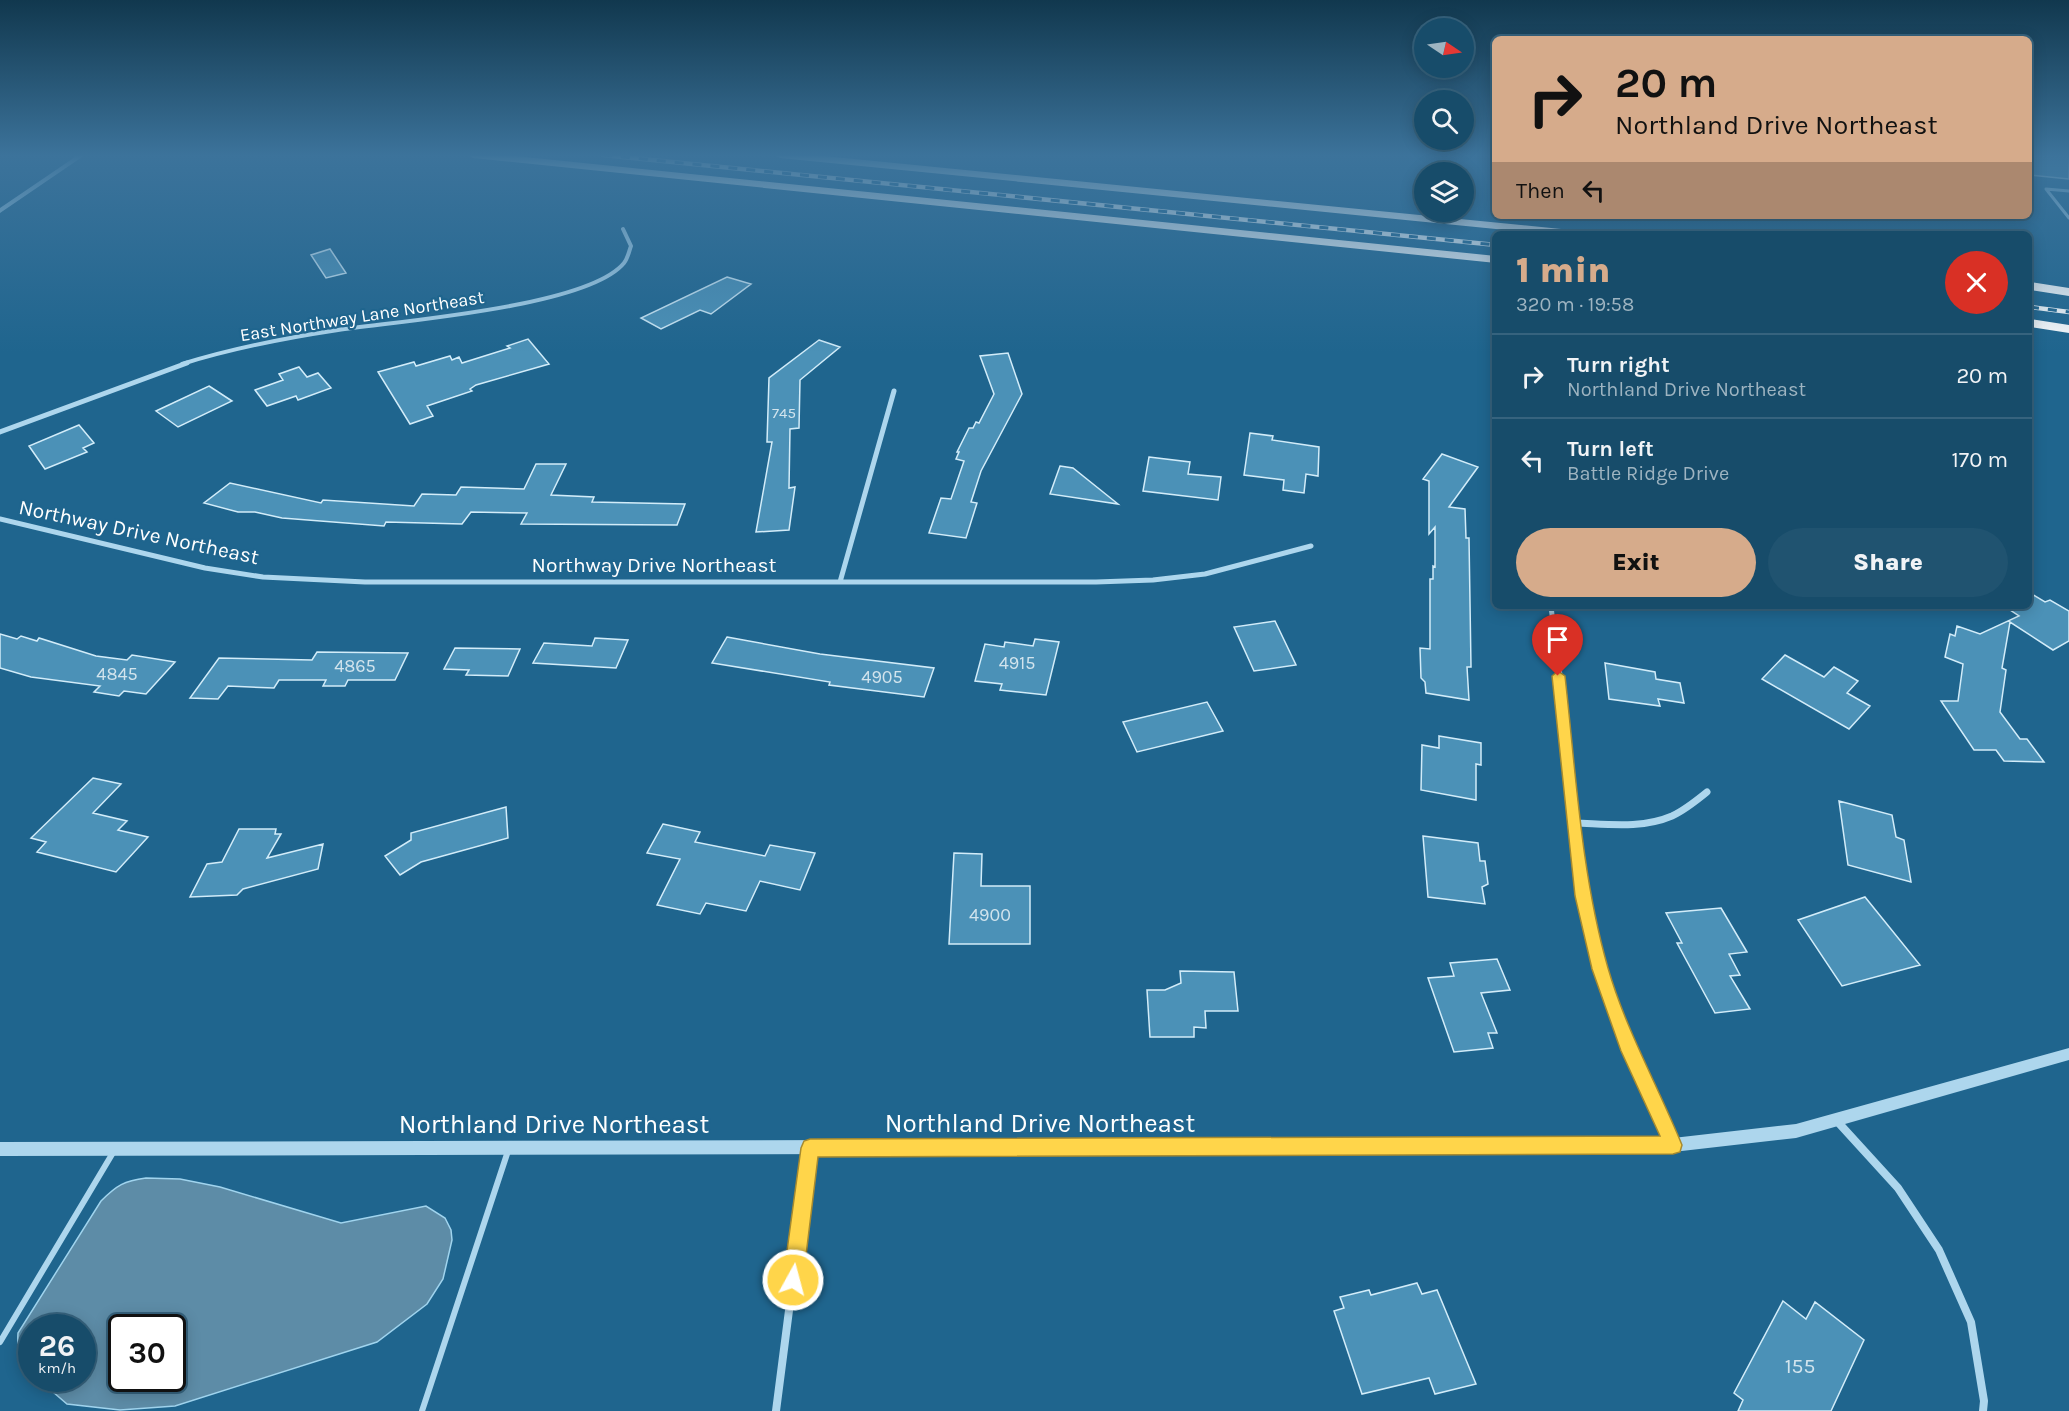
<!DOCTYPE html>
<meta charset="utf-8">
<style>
:root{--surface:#174c6a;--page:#205370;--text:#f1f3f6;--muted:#9eb4c1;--line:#36637e;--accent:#d6ab8b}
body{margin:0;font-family:Karla,sans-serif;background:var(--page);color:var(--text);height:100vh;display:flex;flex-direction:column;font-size:22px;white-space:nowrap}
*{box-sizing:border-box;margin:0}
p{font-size:20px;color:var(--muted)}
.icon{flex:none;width:33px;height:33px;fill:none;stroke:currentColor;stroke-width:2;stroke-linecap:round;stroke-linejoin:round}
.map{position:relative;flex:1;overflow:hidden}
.details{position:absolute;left:1492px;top:231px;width:540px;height:378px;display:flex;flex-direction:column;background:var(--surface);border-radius:9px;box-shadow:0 3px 15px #0003,0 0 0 2px var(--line)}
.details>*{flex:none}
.hud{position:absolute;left:1492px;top:36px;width:540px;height:183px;border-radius:9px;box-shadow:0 3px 15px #0003,0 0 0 2px var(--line);background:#d6ab8b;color:#111;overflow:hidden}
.needle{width:39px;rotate:103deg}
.tools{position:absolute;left:1414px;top:18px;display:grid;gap:12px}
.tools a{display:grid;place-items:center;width:60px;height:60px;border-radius:50%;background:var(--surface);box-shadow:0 3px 15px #0003,0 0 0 2px var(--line);font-size:30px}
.speed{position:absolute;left:18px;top:1314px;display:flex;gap:12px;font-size:30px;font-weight:700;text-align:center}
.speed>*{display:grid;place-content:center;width:78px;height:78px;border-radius:50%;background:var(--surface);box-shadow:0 3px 15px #0003,0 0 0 2px var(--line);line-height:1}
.speed small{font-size:15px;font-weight:400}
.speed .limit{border:3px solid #111;border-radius:9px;background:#fff;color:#111}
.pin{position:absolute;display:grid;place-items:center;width:51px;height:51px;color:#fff;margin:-62px -26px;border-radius:50% 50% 50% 0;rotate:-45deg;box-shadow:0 0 6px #0007}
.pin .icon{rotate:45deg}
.me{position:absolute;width:66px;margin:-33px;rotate:7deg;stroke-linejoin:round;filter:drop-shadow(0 0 4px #0008)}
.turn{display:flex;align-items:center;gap:21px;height:126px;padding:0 24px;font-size:27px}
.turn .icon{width:78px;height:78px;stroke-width:2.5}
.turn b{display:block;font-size:42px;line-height:51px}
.then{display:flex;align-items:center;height:57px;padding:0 24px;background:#0003;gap:12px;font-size:22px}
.round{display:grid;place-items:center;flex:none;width:63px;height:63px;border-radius:32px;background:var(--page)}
.head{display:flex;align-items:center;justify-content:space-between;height:102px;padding:0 24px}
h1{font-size:36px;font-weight:800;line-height:45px;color:var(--accent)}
.cta{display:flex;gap:12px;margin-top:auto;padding:12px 24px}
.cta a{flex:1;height:69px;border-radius:36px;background:var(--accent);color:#111;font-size:24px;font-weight:800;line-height:69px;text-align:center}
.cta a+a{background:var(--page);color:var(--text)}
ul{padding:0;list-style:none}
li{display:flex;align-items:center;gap:18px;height:84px;padding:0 24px;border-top:2px solid var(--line)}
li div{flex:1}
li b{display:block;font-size:22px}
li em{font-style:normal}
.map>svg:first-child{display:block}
</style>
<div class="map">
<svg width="2069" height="1411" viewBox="0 0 2069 1411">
<rect width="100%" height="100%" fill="#1f658e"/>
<path fill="#5d8ca7" stroke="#a0d4ee" stroke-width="1.5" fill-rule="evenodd" d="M 146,1178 L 180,1179 L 220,1187 L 341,1223 L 426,1206 L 445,1218 L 451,1230 L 452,1240 L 443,1279 L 427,1304 L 377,1342 L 175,1406 L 120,1410 L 67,1404 L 38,1379 L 82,1378 L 82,1328 L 32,1328 L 31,1373 C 20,1363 17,1348 18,1333 L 101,1201 C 117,1185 124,1181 146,1178 ZM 122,1328 L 172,1328 L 172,1378 L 122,1378 Z"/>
<path fill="#4b91b7" stroke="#d2ecf9" stroke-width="1.5" d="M 2030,155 L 2069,155 L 2069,179 L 2030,175 Z
M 330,249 L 346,273 L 326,278 L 311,255 Z
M 727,277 L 751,284 L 711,314 L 700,310 L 661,329 L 641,318 Z
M 528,339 L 549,364 L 476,385 L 470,389 L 472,391 L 427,406 L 433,416 L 410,424 L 378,372 L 414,362 L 416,366 L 450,356 L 452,360 L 459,357 L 462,363 L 510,348 L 507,346 Z
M 819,340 L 840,347 L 800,380 L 799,428 L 790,429 L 789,488 L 795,487 L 789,530 L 756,532 L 772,442 L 767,442 L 769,378 Z
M 1008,353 L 1022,394 L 981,471 L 971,502 L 977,503 L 966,538 L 929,533 L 941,498 L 951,499 L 964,461 L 956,459 L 959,452 L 957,452 L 969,428 L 973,428 L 976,422 L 979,423 L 994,394 L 980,356 Z
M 299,367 L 307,377 L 318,373 L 331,388 L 298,400 L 296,396 L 267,406 L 255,390 L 283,380 L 279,374 Z
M 209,386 L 232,401 L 178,427 L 156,411 Z
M 79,425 L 94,443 L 83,448 L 87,452 L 45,469 L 29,446 Z
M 1250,433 L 1273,436 L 1272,440 L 1319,447 L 1318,476 L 1306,474 L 1304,493 L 1283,490 L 1284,480 L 1244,475 Z
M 1442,454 L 1478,467 L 1449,507 L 1465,509 L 1466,538 L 1469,538 L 1471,667 L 1467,667 L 1469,700 L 1426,693 L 1425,682 L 1421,678 L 1420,648 L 1430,649 L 1430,579 L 1433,579 L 1433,566 L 1435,567 L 1435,527 L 1429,534 L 1429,481 L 1423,479 Z
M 1149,457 L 1190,462 L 1188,474 L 1221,477 L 1218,500 L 1143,491 Z
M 536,464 L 566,464 L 551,495 L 594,497 L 592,502 L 685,504 L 677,525 L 521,524 L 527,513 L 471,512 L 462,524 L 386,522 L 384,526 L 282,518 L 255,512 L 238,512 L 204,503 L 230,483 L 321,503 L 323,500 L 414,506 L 422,494 L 456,495 L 461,487 L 524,489 Z
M 1060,466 L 1073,468 L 1118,504 L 1050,494 Z
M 2030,593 L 2045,602 L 2050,600 L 2069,611 L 2069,641 L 2053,650 L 2010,622 L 2002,668 L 2006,670 L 2000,712 L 2020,739 L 2027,739 L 2044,762 L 2004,761 L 1996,750 L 1974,750 L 1941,701 L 1958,701 L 1963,664 L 1945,657 L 1950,634 L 1955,636 L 1957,626 L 1980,634 L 2019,616 L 2004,606 L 2030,606 Z
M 1275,621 L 1296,665 L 1254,671 L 1234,627 Z
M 0,634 L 17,639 L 21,636 L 37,641 L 39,638 L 96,656 L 127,660 L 132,655 L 175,662 L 146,694 L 124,691 L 119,696 L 94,692 L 100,686 L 31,677 L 0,668 Z
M 727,637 L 820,654 L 934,668 L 924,697 L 829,685 L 830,682 L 712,663 Z
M 595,638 L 628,640 L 616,668 L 533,663 L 544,643 L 592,646 Z
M 1035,639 L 1059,642 L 1046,695 L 1000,690 L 1002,684 L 975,681 L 985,644 L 1004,647 L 1005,642 L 1033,646 Z
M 455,648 L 520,649 L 508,676 L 466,675 L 469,670 L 444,669 Z
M 317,652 L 408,653 L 395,680 L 348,680 L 345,686 L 323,686 L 326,680 L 279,680 L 274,688 L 228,686 L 218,699 L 190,698 L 219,658 L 312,660 Z
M 1785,655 L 1824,677 L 1834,667 L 1858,681 L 1847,693 L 1870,706 L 1849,729 L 1762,679 Z
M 1605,663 L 1655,672 L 1656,679 L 1680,683 L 1684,703 L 1658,699 L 1660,706 L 1609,699 Z
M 1207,702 L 1223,731 L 1137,752 L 1123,722 Z
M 1439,736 L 1481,743 L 1481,765 L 1476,764 L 1476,800 L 1421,790 L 1422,745 L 1439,748 Z
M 93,778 L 121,784 L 93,813 L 127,821 L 118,830 L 148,837 L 116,872 L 37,852 L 46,842 L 31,838 Z
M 1839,801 L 1892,815 L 1896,837 L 1904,840 L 1911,882 L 1848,865 Z
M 506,807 L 508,838 L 421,862 L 400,875 L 385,856 L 411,840 L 411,833 Z
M 663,824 L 700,832 L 695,842 L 765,856 L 770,845 L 815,853 L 800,890 L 760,881 L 746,911 L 706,903 L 700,914 L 657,905 L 680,859 L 647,853 Z
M 239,829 L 276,829 L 275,834 L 281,834 L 267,858 L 323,844 L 318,869 L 243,889 L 237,895 L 190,897 L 207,864 L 222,862 Z
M 1423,836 L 1478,843 L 1480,861 L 1485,861 L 1488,884 L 1482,887 L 1485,904 L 1428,897 Z
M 954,853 L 982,854 L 981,886 L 1030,886 L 1030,944 L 949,944 Z
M 1865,897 L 1920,965 L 1842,986 L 1798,920 Z
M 1721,908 L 1747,952 L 1729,954 L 1740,975 L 1730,976 L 1750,1009 L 1715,1013 L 1677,943 L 1682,943 L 1666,913 Z
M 1497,959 L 1510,990 L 1481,993 L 1497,1033 L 1488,1033 L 1493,1048 L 1454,1052 L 1428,978 L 1454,976 L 1450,963 Z
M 1180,971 L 1234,972 L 1238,1011 L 1205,1011 L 1206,1028 L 1194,1027 L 1194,1037 L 1150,1037 L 1147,990 L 1165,990 L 1181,983 Z
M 1417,1283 L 1422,1294 L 1437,1290 L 1476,1384 L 1435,1394 L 1429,1378 L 1362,1394 L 1334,1311 L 1344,1308 L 1340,1297 L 1369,1290 L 1371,1295 Z
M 1783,1301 L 1806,1319 L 1815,1302 L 1864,1340 L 1831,1411 L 1738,1411 L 1743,1400 L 1734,1393 Z"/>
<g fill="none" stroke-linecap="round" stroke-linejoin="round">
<path stroke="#add6ed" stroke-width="3" d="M 2069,191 L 2046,189 L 2069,218"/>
<path stroke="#add6ed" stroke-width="6" d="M 0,1342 L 114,1151
M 422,1411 L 508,1151"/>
<path stroke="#add6ed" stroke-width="4" d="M 182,364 C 233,348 285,338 338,330 C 398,321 588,307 624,263 C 628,258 629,251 631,246 L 623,229"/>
<path stroke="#add6ed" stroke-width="5" d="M 0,432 L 187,363
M 0,519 L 205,568 L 263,577 L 365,582 L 1096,582 L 1153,580 L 1205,574 L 1311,546
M 840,582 L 894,391
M 1551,606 L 1554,632"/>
<path stroke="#add6ed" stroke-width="7" d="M 1554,630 L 1583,896 L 1602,974
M 1575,823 C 1607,824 1642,829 1672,816 C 1685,810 1696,801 1707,792"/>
<path stroke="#add6ed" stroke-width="8" d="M 1601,972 L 1630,1051 L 1673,1145
M 1836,1120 L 1898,1188 L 1939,1250 L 1971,1322 L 1984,1401 L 1983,1411
M 776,1411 L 810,1148"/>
<path fill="#add6ed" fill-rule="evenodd" d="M 78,155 L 85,155 L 0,213 L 0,208 Z
M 2069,1048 L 2069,1060 L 1796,1138 L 1673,1152 L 0,1156 L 0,1142 L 1673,1138 L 1796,1124 Z"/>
<path fill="#fff" fill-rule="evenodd" d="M 468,155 L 505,155 L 1496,256 L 1496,263 L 473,158 Z
M 775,155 L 814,155 L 1581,231 L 1587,234 L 1546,234 L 780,158 Z
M 2030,282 L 2069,288 L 2069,296 L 2030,290 Z
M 2030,319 L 2069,325 L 2069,333 L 2030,327 Z"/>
<defs>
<path id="rail" d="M 603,155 L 1496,245
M 2030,307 L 2069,312"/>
</defs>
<use href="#rail" stroke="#fff" stroke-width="4.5"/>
<use href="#rail" stroke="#1f658e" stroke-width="3" stroke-dasharray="9" stroke-linecap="butt"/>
</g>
<linearGradient id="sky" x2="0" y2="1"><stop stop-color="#11384e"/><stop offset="0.44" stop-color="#3c739b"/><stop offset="1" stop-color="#3c739b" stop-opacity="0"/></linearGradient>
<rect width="2069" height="353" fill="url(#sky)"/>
<path fill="#ffd54a" stroke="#a68a30" stroke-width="1.5" d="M 1558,671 L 1565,676 C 1576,773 1581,874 1608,968 C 1626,1030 1658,1086 1682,1145 L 1680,1152 L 1673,1154 L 818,1157 L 803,1280 L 800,1286 L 793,1289 L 786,1286 L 783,1280 L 801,1148 L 804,1141 L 810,1139 L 1660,1136 L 1621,1051 L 1592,969 L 1575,896 L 1552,676 Z"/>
<g text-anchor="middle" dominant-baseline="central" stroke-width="4.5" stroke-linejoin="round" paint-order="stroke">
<g font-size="15" fill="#d2e4ed">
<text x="784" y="413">745</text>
</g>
<g font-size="18" fill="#fff" stroke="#1f658e">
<text transform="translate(362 316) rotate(-9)">East Northway Lane Northeast</text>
</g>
<g font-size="18" fill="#d2e4ed">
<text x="1017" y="663">4915</text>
<text x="355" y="666">4865</text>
<text x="117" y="674">4845</text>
<text x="882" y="677">4905</text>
<text x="990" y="915">4900</text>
</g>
<g font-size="21" fill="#fff" stroke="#1f658e">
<text transform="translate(139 532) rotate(12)">Northway Drive Northeast</text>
<text x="654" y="565">Northway Drive Northeast</text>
</g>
<g font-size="21" fill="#d2e4ed">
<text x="1800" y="1366">155</text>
</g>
<g font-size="26" fill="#fff" stroke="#1f658e">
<text x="1040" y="1123">Northland Drive Northeast</text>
<text x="554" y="1124">Northland Drive Northeast</text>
</g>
</g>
</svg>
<div class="tools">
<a><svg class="needle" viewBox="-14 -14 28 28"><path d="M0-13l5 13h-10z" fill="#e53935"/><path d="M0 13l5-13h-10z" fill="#9eb4c1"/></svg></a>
<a><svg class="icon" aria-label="search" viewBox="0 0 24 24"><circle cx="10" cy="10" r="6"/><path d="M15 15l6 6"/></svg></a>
<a><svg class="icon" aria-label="layers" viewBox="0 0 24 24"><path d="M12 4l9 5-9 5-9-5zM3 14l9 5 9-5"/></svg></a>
</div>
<div class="speed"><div>26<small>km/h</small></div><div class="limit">30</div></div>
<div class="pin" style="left:1558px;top:676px;background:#d93025"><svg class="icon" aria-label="arrive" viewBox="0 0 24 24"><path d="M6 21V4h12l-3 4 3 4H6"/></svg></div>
<svg class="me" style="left:793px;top:1280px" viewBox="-20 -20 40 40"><circle r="17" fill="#ffd54a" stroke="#fff" stroke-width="3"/><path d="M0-11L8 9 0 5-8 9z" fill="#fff"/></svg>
<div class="hud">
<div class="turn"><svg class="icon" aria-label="right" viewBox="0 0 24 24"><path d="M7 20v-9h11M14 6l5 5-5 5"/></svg><div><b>20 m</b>Northland Drive Northeast</div></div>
<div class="then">Then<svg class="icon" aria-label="left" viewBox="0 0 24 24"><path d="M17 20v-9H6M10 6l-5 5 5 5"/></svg></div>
</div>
<section class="details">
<div class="head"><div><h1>1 min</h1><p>320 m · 19:58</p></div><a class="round" style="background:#d93025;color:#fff"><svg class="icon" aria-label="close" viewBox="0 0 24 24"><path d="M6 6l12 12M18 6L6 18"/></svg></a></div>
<ul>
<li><svg class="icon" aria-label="right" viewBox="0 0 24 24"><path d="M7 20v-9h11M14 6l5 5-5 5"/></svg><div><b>Turn right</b><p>Northland Drive Northeast</p></div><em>20 m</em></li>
<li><svg class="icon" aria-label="left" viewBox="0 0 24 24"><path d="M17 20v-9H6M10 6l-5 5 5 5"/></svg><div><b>Turn left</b><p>Battle Ridge Drive</p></div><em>170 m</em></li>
</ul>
<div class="cta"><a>Exit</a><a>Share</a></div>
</section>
</div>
